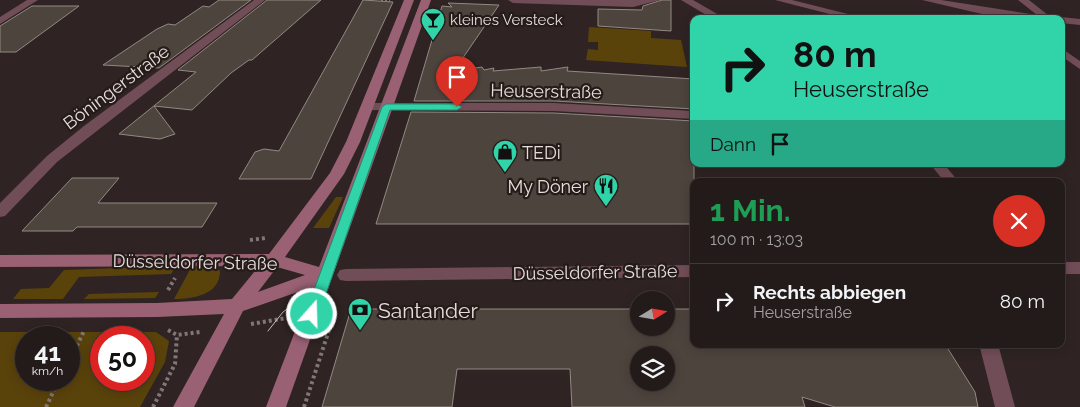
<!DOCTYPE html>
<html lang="de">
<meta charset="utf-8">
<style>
:root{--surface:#231b1a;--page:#2f2827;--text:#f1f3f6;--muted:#a3a1a2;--line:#403939}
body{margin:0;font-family:Raleway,sans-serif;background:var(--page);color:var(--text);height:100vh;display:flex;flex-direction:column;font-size:19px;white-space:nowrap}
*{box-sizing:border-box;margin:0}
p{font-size:16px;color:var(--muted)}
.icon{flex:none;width:28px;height:28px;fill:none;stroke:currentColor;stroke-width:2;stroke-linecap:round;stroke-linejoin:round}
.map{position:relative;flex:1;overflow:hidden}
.sheet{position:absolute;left:690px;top:178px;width:375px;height:170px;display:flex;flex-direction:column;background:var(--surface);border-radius:10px;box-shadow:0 2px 12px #0003,0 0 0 1px var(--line)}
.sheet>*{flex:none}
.banner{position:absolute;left:690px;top:15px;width:375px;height:152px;border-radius:10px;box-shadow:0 2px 12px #0003,0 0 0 1px var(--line);background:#31d4a9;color:#111;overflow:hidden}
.needle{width:32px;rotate:79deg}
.tools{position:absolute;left:630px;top:291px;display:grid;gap:10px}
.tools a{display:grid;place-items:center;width:45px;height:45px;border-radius:50%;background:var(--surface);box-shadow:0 2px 12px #0003,0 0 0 1px var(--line);font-size:25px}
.speed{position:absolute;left:15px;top:326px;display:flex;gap:10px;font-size:25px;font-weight:700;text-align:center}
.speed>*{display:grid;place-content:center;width:65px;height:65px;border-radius:50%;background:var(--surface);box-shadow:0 2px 12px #0003,0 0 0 1px var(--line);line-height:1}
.speed small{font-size:12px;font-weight:400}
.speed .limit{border:8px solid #d22;background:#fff;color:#111}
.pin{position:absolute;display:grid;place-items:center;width:42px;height:42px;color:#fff;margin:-51px -21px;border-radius:50% 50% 50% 0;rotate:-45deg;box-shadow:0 0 5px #0007}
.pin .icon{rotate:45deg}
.me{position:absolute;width:55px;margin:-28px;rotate:20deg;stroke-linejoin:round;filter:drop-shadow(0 0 4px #0008)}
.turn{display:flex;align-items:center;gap:18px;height:105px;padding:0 20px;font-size:22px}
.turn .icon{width:65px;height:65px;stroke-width:2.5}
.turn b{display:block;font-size:35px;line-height:42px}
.then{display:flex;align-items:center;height:48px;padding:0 20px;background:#0003;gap:10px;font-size:19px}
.round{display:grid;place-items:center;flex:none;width:52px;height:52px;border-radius:26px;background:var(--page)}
.headline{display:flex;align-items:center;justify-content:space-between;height:85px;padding:0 20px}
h1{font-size:30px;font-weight:700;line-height:38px;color:#1e9e55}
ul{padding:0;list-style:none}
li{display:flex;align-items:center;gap:15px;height:75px;padding:0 20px;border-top:1px solid var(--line)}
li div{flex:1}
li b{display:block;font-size:19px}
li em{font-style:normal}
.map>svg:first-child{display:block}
</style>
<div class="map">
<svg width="1080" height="407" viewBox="0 0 1080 407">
<rect width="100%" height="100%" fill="#2f2423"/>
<path fill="#5a430b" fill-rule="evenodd" d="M 589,27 L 651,31 L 651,38 L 681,40 L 687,67 L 586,60 L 588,49 L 598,50 L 598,42 L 588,42 Z
M 336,197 L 343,197 L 329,228 L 313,228 Z
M 176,266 L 171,274 L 79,277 L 63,299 L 13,299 L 21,289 L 49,288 L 64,270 Z
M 192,266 L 217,269 L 220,271 C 220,295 193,299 174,299 Z
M 159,292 L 155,298 L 84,299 L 89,294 Z
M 0,332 L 156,332 L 169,341 L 165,362 L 140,407 L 0,407 ZM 26,338 L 69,338 L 69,380 L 26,380 ZM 101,338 L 144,338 L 144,380 L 101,380 Z"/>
<path fill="#4d443d" stroke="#938982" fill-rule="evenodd" d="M 219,0 L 251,0 L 159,68 L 103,65 L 157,29 L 168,24 L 175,25 L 203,6 L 209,7 Z
M 267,0 L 321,0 L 252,60 L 249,60 L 231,73 L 192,110 L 154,106 L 175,134 L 160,139 L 119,134 L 196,72 L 178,70 Z
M 363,0 L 393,2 L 311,179 L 239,179 L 255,152 L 264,149 L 279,151 Z
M 662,0 L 671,0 L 671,31 L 598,26 L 598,9 L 642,10 L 643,6 Z
M 448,3 L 499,5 L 454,71 L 482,67 L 484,70 L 494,68 L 493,71 L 541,67 L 541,71 L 568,67 L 567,71 L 694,79 L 694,109 L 554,101 L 414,101 L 442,6 L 452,7 Z
M 32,6 L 79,6 L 16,52 L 0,52 L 0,26 Z
M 411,112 L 554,113 L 694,121 L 694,224 L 376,224 Z
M 72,178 L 119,178 L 98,203 L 217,203 L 202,227 L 77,227 L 73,231 L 22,231 Z
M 351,309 L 639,309 L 639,328 L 666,328 L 666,309 L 694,309 L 694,344 L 945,344 L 975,392 L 978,407 L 835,407 L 802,397 L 805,407 L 572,407 L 570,369 L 457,369 L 452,407 L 322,407 ZM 639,355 L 666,355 L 666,382 L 639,382 Z"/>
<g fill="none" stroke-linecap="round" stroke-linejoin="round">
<path stroke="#817776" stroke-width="2" stroke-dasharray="2 2" stroke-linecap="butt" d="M 381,0 L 390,1"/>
<path stroke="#817776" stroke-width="4" stroke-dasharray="3 3" stroke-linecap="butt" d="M 250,240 L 266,238
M 168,290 L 175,278
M 251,324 L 286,318
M 168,330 L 177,335 L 200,332
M 69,362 L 84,331
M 46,407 L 59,380
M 153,407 L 175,364 L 177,335
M 304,407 L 329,330"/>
<path fill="#714d58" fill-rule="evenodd" d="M 27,0 L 38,0 L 0,24 L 0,17 Z
M 254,0 L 265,0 L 57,162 L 5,216 L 0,217 L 0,203 L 47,156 L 84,126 Z
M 508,0 L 660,0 L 633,7 L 513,3 Z
M 681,0 L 693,0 L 726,19 L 713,19 Z
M 775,0 L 792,0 L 868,19 L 849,19 Z
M 922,0 L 941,0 L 1037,15 L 1018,0 L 1029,0 L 1053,19 L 1020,19 L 982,14 Z
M 1061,17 L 1080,19 L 1080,25 L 1061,23 L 1061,19 L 1057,19 Z
M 1061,48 L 1080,61 L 1080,69 L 1061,56 Z
M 368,103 L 554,103 L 694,111 L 694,119 L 554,111 L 364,110 L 362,107 L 364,104 Z
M 930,164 L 944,164 L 958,181 L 944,181 Z
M 1061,262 L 1080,262 L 1080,274 L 1061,274 Z
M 694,265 L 694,277 L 346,281 L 340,280 L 337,275 L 340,270 L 346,269 Z
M 979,344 L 998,344 L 1015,407 L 995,407 Z"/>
<path fill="#9a6174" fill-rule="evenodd" d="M 404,0 L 414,0 L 360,142 L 344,174 L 285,257 L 319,267 L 421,0 L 431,0 L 286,407 L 266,407 L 312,287 L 243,311 L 194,407 L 173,407 L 224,314 L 157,317 L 0,318 L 0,304 L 157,303 L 232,299 L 259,266 L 0,267 L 0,255 L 269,254 L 330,173 L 346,142 ZM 277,267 L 305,275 L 258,292 Z"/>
<path stroke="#c6bebd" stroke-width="1" d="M 268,331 L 283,312 L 299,301"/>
</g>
<path fill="#31d4a9" stroke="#208a6e" d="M 386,104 L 457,104 L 462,107 L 457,110 L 390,110 L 319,314 L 317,318 L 307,318 L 305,314 L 382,107 Z"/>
<defs>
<symbol id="bar-pin" viewBox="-11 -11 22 30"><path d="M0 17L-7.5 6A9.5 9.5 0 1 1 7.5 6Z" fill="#31d4a9" stroke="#251b19"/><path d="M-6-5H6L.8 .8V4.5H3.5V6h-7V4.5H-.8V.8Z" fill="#111"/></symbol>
<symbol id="shop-pin" viewBox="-11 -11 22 30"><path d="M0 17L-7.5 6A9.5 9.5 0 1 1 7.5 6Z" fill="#31d4a9" stroke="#251b19"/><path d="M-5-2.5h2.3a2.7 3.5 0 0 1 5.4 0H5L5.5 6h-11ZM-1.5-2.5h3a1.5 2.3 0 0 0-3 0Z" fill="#111"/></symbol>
<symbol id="restaurant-pin" viewBox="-11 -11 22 30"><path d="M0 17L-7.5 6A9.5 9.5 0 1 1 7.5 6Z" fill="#31d4a9" stroke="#251b19"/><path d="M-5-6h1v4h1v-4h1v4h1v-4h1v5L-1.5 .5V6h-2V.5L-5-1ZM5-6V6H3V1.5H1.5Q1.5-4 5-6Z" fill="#111"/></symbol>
<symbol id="bank-pin" viewBox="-11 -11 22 30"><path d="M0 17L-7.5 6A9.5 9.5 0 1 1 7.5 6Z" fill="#31d4a9" stroke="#251b19"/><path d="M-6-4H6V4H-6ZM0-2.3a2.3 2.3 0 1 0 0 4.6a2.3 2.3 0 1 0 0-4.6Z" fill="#111"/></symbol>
</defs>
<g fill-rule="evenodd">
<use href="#bar-pin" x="419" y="6" width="28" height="38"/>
<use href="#shop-pin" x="491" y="138" width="28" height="38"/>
<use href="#restaurant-pin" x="592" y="172" width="28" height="38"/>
<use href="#bank-pin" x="346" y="296" width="28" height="38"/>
</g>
<g text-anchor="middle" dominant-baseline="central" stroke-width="4.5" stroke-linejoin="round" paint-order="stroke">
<g font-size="15" fill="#e5dddc" stroke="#251b19" text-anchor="start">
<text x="450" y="20">kleines Versteck</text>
</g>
<g font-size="18" fill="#e5dddc" stroke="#251b19">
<text transform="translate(116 87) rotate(-37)">Böningerstraße</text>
<text transform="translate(546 91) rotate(1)">Heuserstraße</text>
<text transform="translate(195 262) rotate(1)">Düsseldorfer Straße</text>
<text transform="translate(595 272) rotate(-1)">Düsseldorfer Straße</text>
</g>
<g font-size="18" fill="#e5dddc" stroke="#251b19" text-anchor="start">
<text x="522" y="152">TEDi</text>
<text x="588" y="186" text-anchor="end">My Döner</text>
</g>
<g font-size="21" fill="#e5dddc" stroke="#251b19" text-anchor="start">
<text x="378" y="310">Santander</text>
</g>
</g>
</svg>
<div class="tools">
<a><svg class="needle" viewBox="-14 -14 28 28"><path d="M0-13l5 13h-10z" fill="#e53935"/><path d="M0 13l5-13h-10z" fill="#a3a1a2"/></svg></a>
<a><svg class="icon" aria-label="layers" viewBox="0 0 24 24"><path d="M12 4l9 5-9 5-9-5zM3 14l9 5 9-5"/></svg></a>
</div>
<div class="speed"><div>41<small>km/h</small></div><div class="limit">50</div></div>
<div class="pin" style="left:457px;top:107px;background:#d93025"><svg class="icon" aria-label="arrive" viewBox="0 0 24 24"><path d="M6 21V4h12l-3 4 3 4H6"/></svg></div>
<svg class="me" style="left:312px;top:314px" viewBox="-20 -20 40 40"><circle r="17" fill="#31d4a9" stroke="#fff" stroke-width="3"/><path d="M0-11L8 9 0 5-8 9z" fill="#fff"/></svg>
<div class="banner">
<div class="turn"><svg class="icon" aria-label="right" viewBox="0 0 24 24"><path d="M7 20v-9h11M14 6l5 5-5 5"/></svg><div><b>80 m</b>Heuserstraße</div></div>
<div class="then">Dann<svg class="icon" aria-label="arrive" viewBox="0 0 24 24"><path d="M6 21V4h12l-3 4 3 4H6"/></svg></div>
</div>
<section class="sheet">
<div class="headline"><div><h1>1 Min.</h1><p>100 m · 13:03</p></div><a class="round" style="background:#d93025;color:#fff"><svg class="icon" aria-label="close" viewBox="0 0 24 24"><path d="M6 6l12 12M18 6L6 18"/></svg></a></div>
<ul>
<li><svg class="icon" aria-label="right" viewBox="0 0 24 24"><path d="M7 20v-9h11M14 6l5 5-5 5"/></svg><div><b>Rechts abbiegen</b><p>Heuserstraße</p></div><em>80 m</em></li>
</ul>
</section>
</div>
